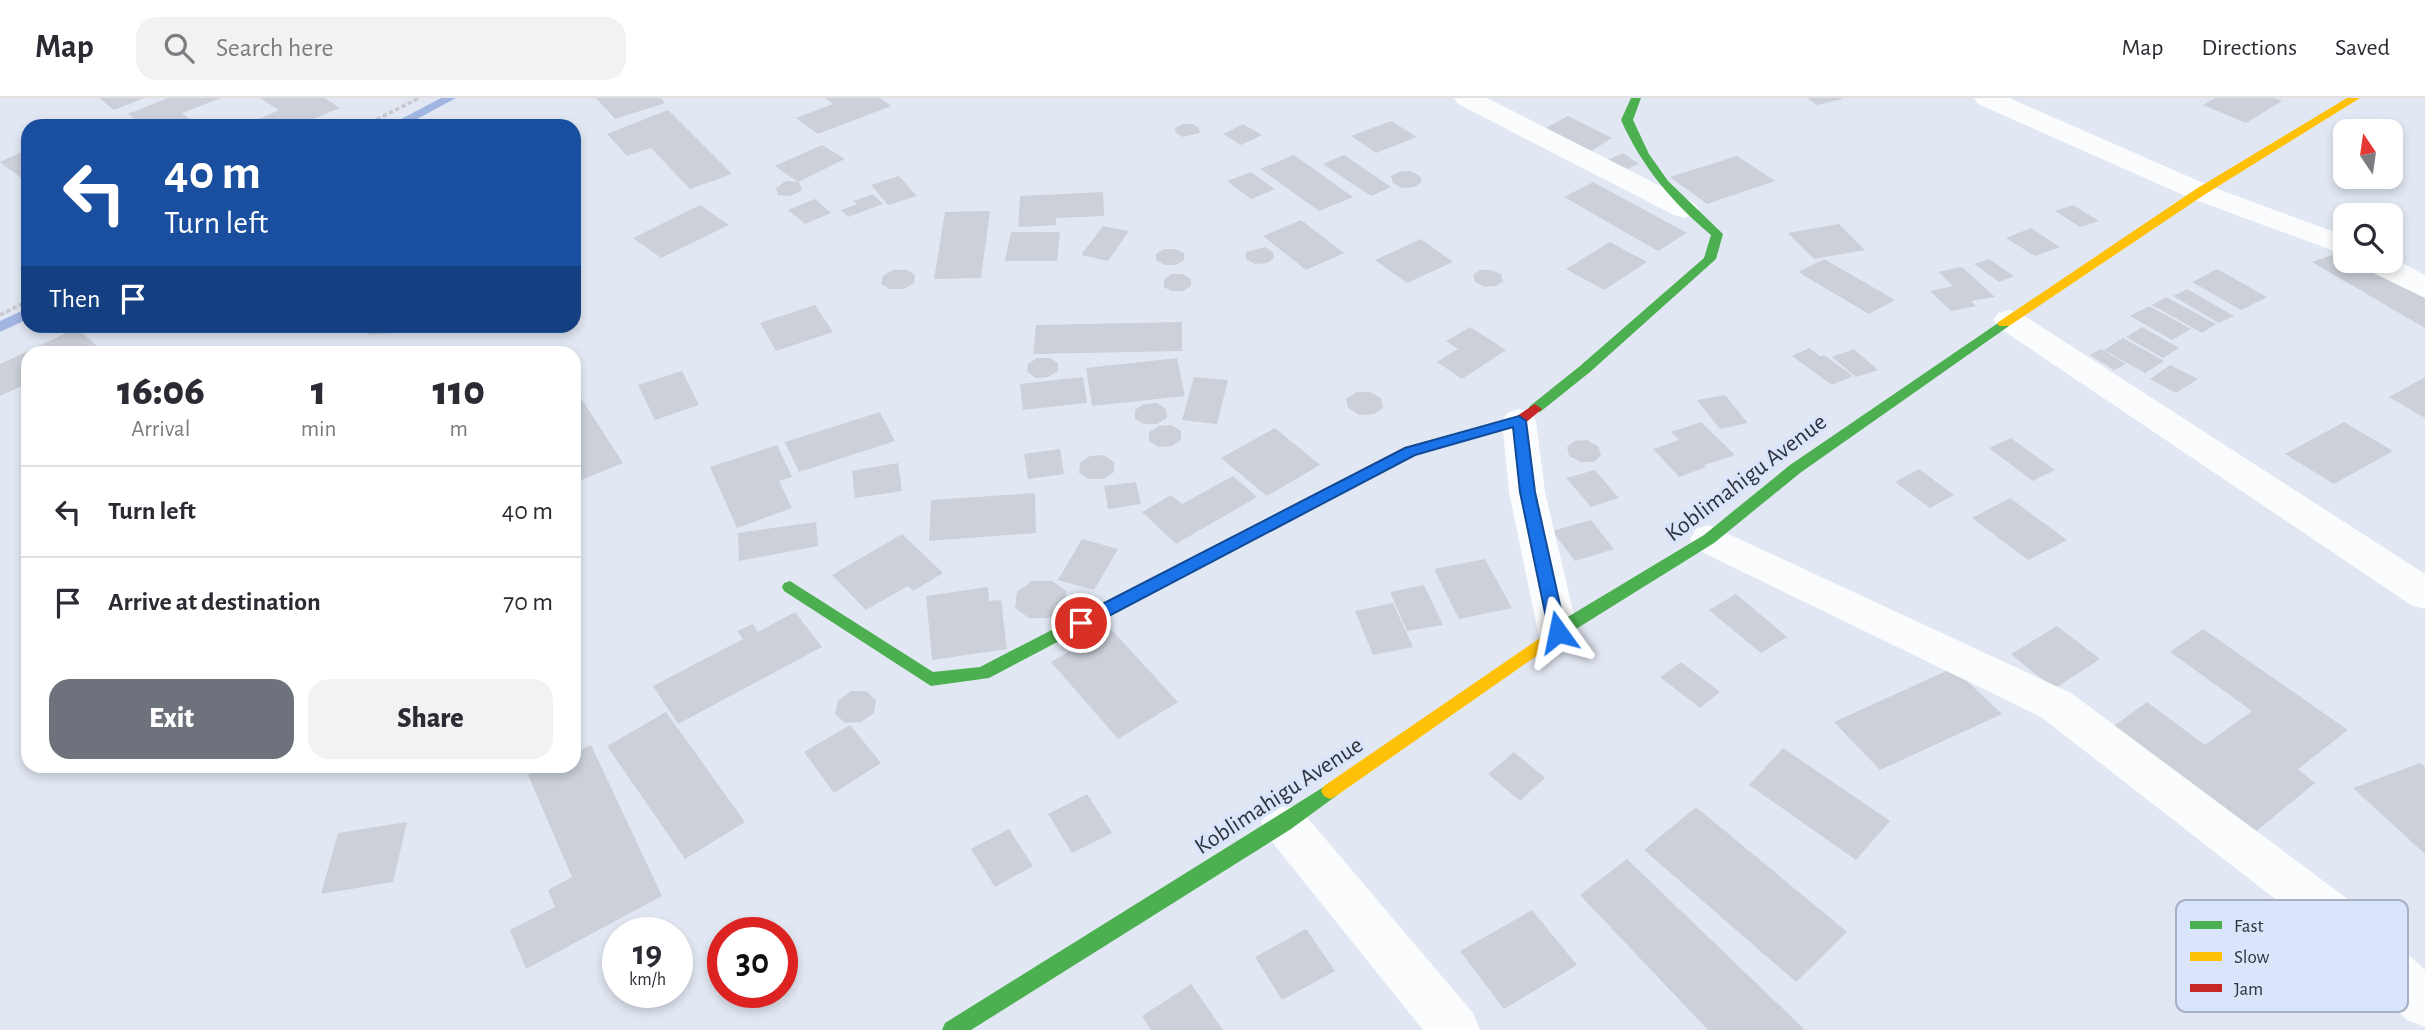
<!DOCTYPE html>
<style>
:root{--surface:#fff;--page:#f2f2f3;--text:#2b2b33;--muted:#7c7c81;--line:#e1e1e2;--accent:#6e727c}
body{margin:0;font-family:"Alegreya Sans",sans-serif;background:var(--page);color:var(--text);height:100vh;display:flex;flex-direction:column;font-size:26px;white-space:nowrap}
*{box-sizing:border-box;margin:0}
p{font-size:23px;color:var(--muted)}
.icon{flex:none;width:38px;height:38px;fill:none;stroke:currentColor;stroke-width:2;stroke-linecap:round;stroke-linejoin:round}
.map{position:relative;flex:1;overflow:hidden}
.details{position:absolute;left:21px;top:248px;width:560px;height:427px;display:flex;flex-direction:column;background:var(--surface);border-radius:21px;box-shadow:0 4px 10px #0003}
.details>*{flex:none}
.hud{position:absolute;left:21px;top:21px;width:560px;height:214px;border-radius:21px;box-shadow:0 4px 10px #0003;background:#1a4fa0;color:#fff;overflow:hidden}
.needle{width:46px;rotate:347deg}
.controls{position:absolute;left:2333px;top:21px;display:grid;gap:14px}
.controls a{display:grid;place-items:center;width:70px;height:70px;border-radius:14px;background:var(--surface);box-shadow:0 4px 10px #0003;font-size:35px}
.speed{position:absolute;left:602px;top:819px;display:flex;gap:14px;font-size:35px;font-weight:700;text-align:center}
.speed>*{display:grid;place-content:center;width:91px;height:91px;border-radius:50%;background:var(--surface);box-shadow:0 4px 10px #0003;line-height:1}
.speed small{font-size:18px;font-weight:400}
.speed .limit{border:10px solid #d22;background:#fff;color:#111}
.pin{position:absolute;display:grid;place-items:center;width:60px;height:60px;color:#fff;margin:-30px;border:4px solid #fff;border-radius:50%;box-shadow:0 2px 7px #0007}
.me{position:absolute;width:77px;margin:-38px;rotate:348deg;stroke-linejoin:round;filter:drop-shadow(0 0 5px #0008)}
.turn{display:flex;align-items:center;gap:24px;height:147px;padding:0 28px;font-size:32px}
.turn .icon{width:91px;height:91px;stroke-width:2.5}
.turn b{display:block;font-size:49px;line-height:60px}
.then{display:flex;align-items:center;height:66px;padding:0 28px;background:#0003;gap:14px;font-size:26px}
.eta{display:flex;justify-content:space-evenly;align-items:center;height:119px;text-align:center}
.eta b{font-size:42px;font-weight:800;line-height:49px}
.button{display:flex;gap:14px;margin-top:auto;padding:14px 28px}
.button a{flex:1;height:80px;border-radius:21px;background:var(--accent);color:#fff;font-size:28px;font-weight:800;line-height:80px;text-align:center}
.button a+a{background:var(--page);color:var(--text)}
ul{padding:0;list-style:none}
li{display:flex;align-items:center;gap:21px;height:91px;padding:0 28px;border-top:2px solid var(--line)}
li div{flex:1}
li b{display:block;font-size:26px}
li em{font-style:normal}
header{display:flex;align-items:center;gap:42px;box-sizing:border-box;height:98px;padding:0 35px;background:var(--surface);border-bottom:2px solid var(--line)}
header strong{font-size:33px}
nav{display:flex;gap:38px;margin-inline-start:auto;font-size:24px}
.search{width:490px;height:63px;background:var(--page);display:flex;align-items:center;gap:18px;box-sizing:border-box;padding:0 24px;border-radius:21px;color:var(--muted);font-size:26px}
.map>svg:first-child{display:block}
</style>
<header>
<strong>Map</strong>
<div class="search"><svg class="icon" aria-label="search" viewBox="0 0 24 24"><circle cx="10" cy="10" r="6"/><path d="M15 15l6 6"/></svg>Search here</div>
<nav><a>Map</a><a>Directions</a><a>Saved</a></nav>
</header>
<div class="map">
<svg width="2425" height="932" viewBox="0 0 2425 932">
<rect width="100%" height="100%" fill="#e2e8f3"/>
<g fill="none" stroke-linecap="round" stroke-linejoin="round">
<path fill="#a2b6e2" fill-rule="evenodd" d="M 441,0 L 456,0 L 404,28 L 388,28 Z
M 28,210 L 28,221 L 0,234 L 0,223 Z"/>
</g>
<path fill="#cbd0d9" d="M 99,0 L 144,0 L 114,12 Z
M 168,0 L 221,0 L 182,15 L 191,22 L 175,28 L 145,28 L 128,16 Z
M 260,0 L 325,0 L 340,10 L 296,28 L 270,28 L 259,21 L 279,12 Z
M 596,0 L 661,0 L 665,5 L 615,21 Z
M 825,0 L 880,0 L 891,8 L 818,36 L 796,20 L 833,6 Z
M 1811,0 L 1842,0 L 1842,1 L 1817,7 L 1808,1 Z
M 2215,0 L 2274,0 L 2282,3 L 2246,25 L 2203,7 Z
M 668,12 L 732,76 L 690,91 L 651,50 L 627,58 L 607,36 Z
M 1568,18 L 1612,40 L 1588,55 L 1542,32 Z
M 1391,23 L 1417,39 L 1376,55 L 1351,38 Z
M 1183,26 L 1192,26 L 1199,30 L 1200,35 L 1183,39 L 1176,35 L 1175,30 Z
M 1243,26 L 1262,37 L 1241,47 L 1223,36 Z
M 822,47 L 845,61 L 798,84 L 775,68 Z
M 28,51 L 28,85 L 0,64 Z
M 1623,55 L 1639,66 L 1624,72 L 1608,62 Z
M 1294,57 L 1353,99 L 1319,113 L 1260,71 Z
M 1344,57 L 1391,89 L 1371,98 L 1323,66 Z
M 1737,58 L 1775,83 L 1707,106 L 1670,79 Z
M 1410,73 L 1420,78 L 1422,84 L 1414,89 L 1402,90 L 1393,85 L 1391,78 L 1399,74 Z
M 1251,74 L 1275,91 L 1251,101 L 1227,83 Z
M 899,78 L 917,98 L 888,107 L 871,87 Z
M 786,83 L 799,84 L 802,92 L 791,98 L 778,97 L 776,90 Z
M 1593,84 L 1687,135 L 1658,153 L 1564,99 Z
M 1103,94 L 1104,118 L 1056,120 L 1056,127 L 1018,129 L 1020,98 Z
M 873,96 L 883,106 L 848,119 L 841,112 L 857,106 L 853,103 Z
M 815,101 L 831,115 L 805,126 L 788,112 Z
M 700,107 L 729,127 L 661,160 L 633,140 Z
M 2073,107 L 2099,123 L 2080,129 L 2055,113 Z
M 990,113 L 981,180 L 934,181 L 945,114 Z
M 1301,122 L 1344,155 L 1306,172 L 1263,138 Z
M 1839,126 L 1865,152 L 1814,161 L 1788,135 Z
M 1103,128 L 1129,133 L 1108,163 L 1081,157 Z
M 2031,130 L 2060,149 L 2035,158 L 2006,140 Z
M 1011,134 L 1060,134 L 1057,163 L 1005,163 Z
M 1421,141 L 1453,164 L 1407,185 L 1375,162 Z
M 1610,144 L 1647,164 L 1604,192 L 1566,171 Z
M 1265,149 L 1273,154 L 1274,160 L 1267,165 L 1255,166 L 1246,161 L 1246,154 Z
M 1164,151 L 1175,151 L 1184,155 L 1184,162 L 1176,167 L 1165,167 L 1156,162 L 1156,156 Z
M 2343,153 L 2345,163 L 2360,163 L 2425,200 L 2425,230 L 2312,164 Z
M 1824,161 L 1895,202 L 1869,216 L 1798,174 Z
M 1989,161 L 2014,178 L 1999,184 L 1974,166 Z
M 1962,169 L 1995,199 L 1971,203 L 1976,208 L 1951,213 L 1930,193 L 1953,188 L 1938,174 Z
M 2217,171 L 2267,199 L 2241,212 L 2192,184 Z
M 893,172 L 907,172 L 915,177 L 914,185 L 904,191 L 890,191 L 881,186 L 883,178 Z
M 1480,172 L 1491,172 L 1501,176 L 1503,183 L 1496,188 L 1485,189 L 1475,184 L 1473,177 Z
M 1171,176 L 1183,176 L 1191,181 L 1191,188 L 1183,193 L 1171,193 L 1164,189 L 1164,182 Z
M 2187,191 L 2234,218 L 2219,225 L 2173,198 Z
M 2166,199 L 2216,226 L 2202,235 L 2152,207 Z
M 815,207 L 833,234 L 776,253 L 760,225 Z
M 2149,208 L 2191,231 L 2172,242 L 2130,218 Z
M 1182,224 L 1182,253 L 1033,256 L 1036,227 Z
M 372,228 L 410,228 L 407,234 L 368,237 Z
M 1470,229 L 1506,252 L 1462,281 L 1437,264 L 1458,251 L 1446,243 Z
M 2142,229 L 2179,250 L 2163,260 L 2126,239 Z
M 77,230 L 100,251 L 90,256 L 28,256 L 28,285 L 0,298 L 0,266 Z
M 2123,240 L 2164,263 L 2145,275 L 2104,252 Z
M 1809,250 L 1820,258 L 1824,257 L 1853,278 L 1832,287 L 1792,258 Z
M 1854,251 L 1878,272 L 1856,279 L 1832,259 Z
M 2101,251 L 2126,266 L 2114,272 L 2090,257 Z
M 1037,260 L 1050,260 L 1058,265 L 1058,273 L 1048,279 L 1036,280 L 1027,274 L 1028,266 Z
M 1177,260 L 1185,298 L 1092,308 L 1086,270 Z
M 2170,267 L 2198,281 L 2176,295 L 2150,281 Z
M 682,273 L 699,307 L 655,322 L 638,287 Z
M 1083,279 L 1087,305 L 1023,312 L 1020,286 Z
M 1194,279 L 1228,282 L 1217,326 L 1182,322 Z
M 2425,279 L 2425,320 L 2389,299 Z
M 574,289 L 623,365 L 574,385 Z
M 1356,294 L 1370,294 L 1381,300 L 1383,310 L 1374,316 L 1359,317 L 1348,310 L 1346,301 Z
M 1725,297 L 1748,325 L 1720,331 L 1697,302 Z
M 1157,305 L 1166,311 L 1167,320 L 1157,326 L 1144,326 L 1135,321 L 1135,312 L 1144,306 Z
M 880,314 L 895,343 L 799,374 L 785,344 Z
M 1701,324 L 1735,357 L 1705,367 L 1699,361 L 1706,369 L 1679,379 L 1653,351 L 1679,342 L 1671,334 Z
M 2344,324 L 2393,353 L 2334,386 L 2285,356 Z
M 1171,327 L 1181,333 L 1181,342 L 1172,348 L 1159,349 L 1149,343 L 1149,334 L 1159,328 Z
M 1275,330 L 1320,367 L 1267,398 L 1221,360 Z
M 2011,340 L 2055,372 L 2033,383 L 1989,350 Z
M 1587,342 L 1598,348 L 1601,357 L 1594,364 L 1581,364 L 1569,358 L 1567,349 L 1574,343 Z
M 777,347 L 792,379 L 779,383 L 792,410 L 737,430 L 710,369 Z
M 1060,351 L 1064,376 L 1028,381 L 1024,356 Z
M 1104,357 L 1114,364 L 1114,374 L 1103,381 L 1089,381 L 1079,375 L 1080,365 L 1090,358 Z
M 898,365 L 902,393 L 855,400 L 852,373 Z
M 1919,371 L 1954,397 L 1930,410 L 1895,384 Z
M 1595,372 L 1619,400 L 1591,409 L 1566,380 Z
M 1233,378 L 1257,399 L 1176,446 L 1142,414 L 1171,397 L 1182,406 Z
M 1136,384 L 1141,406 L 1108,411 L 1104,388 Z
M 1035,395 L 1036,435 L 929,443 L 931,402 Z
M 2010,400 L 2067,442 L 2028,462 L 1972,420 Z
M 1591,422 L 1614,451 L 1575,463 L 1552,433 Z
M 816,424 L 818,448 L 739,463 L 738,435 Z
M 902,436 L 943,475 L 913,493 L 908,488 L 866,512 L 832,477 Z
M 1082,441 L 1118,451 L 1094,492 L 1058,482 Z
M 1485,461 L 1512,510 L 1459,521 L 1434,471 Z
M 1032,483 L 1052,483 L 1066,493 L 1065,508 L 1050,520 L 1029,520 L 1015,510 L 1017,494 Z
M 1424,487 L 1443,527 L 1407,533 L 1390,494 Z
M 988,489 L 989,503 L 1001,502 L 1007,551 L 932,562 L 926,498 Z
M 1736,496 L 1787,539 L 1761,555 L 1709,512 Z
M 1393,505 L 1413,549 L 1373,557 L 1355,513 Z
M 795,514 L 822,549 L 678,626 L 653,588 L 743,541 L 737,533 L 753,526 L 758,534 Z
M 2057,528 L 2100,561 L 2054,591 L 2011,556 Z
M 1110,530 L 1178,604 L 1118,641 L 1051,564 Z
M 2203,531 L 2348,632 L 2298,671 L 2315,685 L 2249,739 L 2110,631 L 2147,604 L 2205,647 L 2252,613 L 2170,554 Z
M 1681,564 L 1720,594 L 1700,610 L 1660,579 Z
M 1953,570 L 2002,616 L 1880,672 L 1834,624 Z
M 851,593 L 866,593 L 876,602 L 874,615 L 861,624 L 845,625 L 835,616 L 838,603 Z
M 666,614 L 745,724 L 685,761 L 607,648 Z
M 850,627 L 881,665 L 834,695 L 804,654 Z
M 591,647 L 662,798 L 526,871 L 510,832 L 555,809 L 548,792 L 572,779 L 528,677 L 546,668 L 574,668 L 574,655 Z
M 1783,650 L 1890,723 L 1856,762 L 1749,687 Z
M 1514,654 L 1545,680 L 1520,703 L 1488,676 Z
M 2420,665 L 2425,669 L 2425,756 L 2353,690 Z
M 1087,696 L 1112,735 L 1072,755 L 1048,716 Z
M 1696,709 L 1847,834 L 1796,884 L 1644,752 Z
M 407,724 L 393,784 L 321,796 L 338,735 Z
M 1009,731 L 1033,768 L 995,789 L 971,751 Z
M 1627,761 L 1805,932 L 1708,932 L 1580,797 Z
M 1532,812 L 1577,867 L 1504,911 L 1460,853 Z
M 1306,831 L 1335,873 L 1282,902 L 1255,859 Z
M 1191,886 L 1223,932 L 1151,932 L 1142,918 Z"/>
<g fill="none" stroke-linecap="round" stroke-linejoin="round">
<path stroke="#c7c9cc" stroke-width="3.5" stroke-dasharray="4.5 2.5" stroke-linecap="butt" d="M 364,28 L 419,0
M 0,217 L 28,203"/>
<path fill="#fbfcfd" fill-rule="evenodd" d="M 1454,0 L 1487,0 L 1694,105 L 1699,111 L 1694,117 L 1684,120 L 1674,117 L 1458,6 Z
M 1974,0 L 2009,0 L 2210,88 L 2345,138 L 2345,157 L 2190,100 L 1978,6 Z
M 2390,159 L 2425,177 L 2425,200 L 2363,170 L 2359,163 L 2390,163 Z
M 2009,212 L 2020,215 L 2425,476 L 2425,511 L 2411,507 L 1998,229 L 1993,222 L 1998,215 Z
M 1519,311 L 1531,315 L 1536,323 L 1545,394 L 1578,534 L 1572,545 L 1558,550 L 1544,545 L 1538,534 L 1509,394 L 1502,323 L 1507,315 Z
M 1709,427 L 2071,595 L 2349,802 L 2425,872 L 2425,929 L 2407,922 L 2315,832 L 2041,619 L 1696,451 L 1690,441 L 1696,431 Z
M 1284,705 L 1300,711 L 1473,915 L 1480,932 L 1423,932 L 1268,739 L 1261,725 L 1268,711 Z"/>
<path fill="#4caf50" fill-rule="evenodd" d="M 1631,0 L 1641,0 L 1633,22 L 1649,56 L 1668,83 L 1723,136 L 1716,161 L 1590,274 L 1540,314 L 1530,314 L 1528,311 L 1530,308 L 1580,268 L 1704,160 L 1711,137 C 1672,104 1642,69 1621,22 Z
M 2004,221 L 2011,225 L 2009,228 L 1800,375 L 1714,445 L 1568,536 L 1556,536 L 1554,531 L 1556,526 L 1704,437 L 1790,367 Z
M 790,483 L 933,574 L 980,569 L 1127,493 L 1139,493 L 1141,497 L 1139,501 L 989,580 L 931,588 L 784,493 L 782,489 L 784,485 Z
M 1330,685 L 1336,688 L 1339,693 L 1336,698 L 1291,731 L 971,932 L 942,932 L 945,925 Z"/>
<path fill="#ffc107" fill-rule="evenodd" d="M 2347,0 L 2360,0 L 2204,97 L 2009,228 L 1999,228 L 1997,225 L 2196,91 Z
M 1562,525 L 1568,526 L 1570,531 L 1568,536 L 1336,698 L 1330,701 L 1324,698 L 1321,693 L 1324,688 Z"/>
<path fill="#c62828" fill-rule="evenodd" d="M 1535,306 L 1542,311 L 1524,326 L 1415,357 L 1139,501 L 1127,501 L 1125,497 L 1127,493 L 1405,349 L 1514,320 Z"/>
</g>
<path fill="#1a73e8" stroke="#114b97" stroke-width="2" d="M 1519,318 L 1526,323 L 1535,394 L 1566,534 L 1564,539 L 1552,539 L 1549,534 L 1520,394 L 1513,329 L 1415,357 L 1086,530 L 1075,530 L 1072,525 L 1075,520 L 1405,350 Z"/>
<g text-anchor="middle" dominant-baseline="central" stroke-width="7" stroke-linejoin="round" paint-order="stroke">
<g font-size="24" fill="#2f333c" stroke="#dae5fb">
<text transform="translate(1746 380) rotate(-37)">Koblimahigu Avenue</text>
<text transform="translate(1279 698) rotate(-33)">Koblimahigu Avenue</text>
</g>
</g>
<rect x="2176" y="802" width="232" height="112" rx="10" fill="#dae5fb" stroke="#a7b0c2" stroke-width="2"/>
<rect x="2190" y="823" width="32" height="8" fill="#4caf50"/>
<rect x="2190" y="854" width="32" height="9" fill="#ffc107"/>
<rect x="2190" y="886" width="32" height="8" fill="#c62828"/>
<g font-size="19" fill="#2f333c">
<text x="2234" y="834">Fast</text>
<text x="2234" y="865">Slow</text>
<text x="2234" y="897">Jam</text>
</g>
</svg>
<div class="controls">
<a><svg class="needle" viewBox="-14 -14 28 28"><path d="M0-13l5 13h-10z" fill="#e53935"/><path d="M0 13l5-13h-10z" fill="#7c7c81"/></svg></a>
<a><svg class="icon" aria-label="search" viewBox="0 0 24 24"><circle cx="10" cy="10" r="6"/><path d="M15 15l6 6"/></svg></a>
</div>
<div class="speed"><div>19<small>km/h</small></div><div class="limit">30</div></div>
<div class="pin" style="left:1081px;top:525px;background:#d93025"><svg class="icon" aria-label="arrive" viewBox="0 0 24 24"><path d="M6 21V4h12l-3 4 3 4H6"/></svg></div>
<svg class="me" style="left:1558px;top:534px" viewBox="-20 -20 40 40"><path d="M0-17L14 15 0 8-14 15z" fill="#1a73e8" stroke="#fff" stroke-width="4"/></svg>
<div class="hud">
<div class="turn"><svg class="icon" aria-label="left" viewBox="0 0 24 24"><path d="M17 20v-9H6M10 6l-5 5 5 5"/></svg><div><b>40 m</b>Turn left</div></div>
<div class="then">Then<svg class="icon" aria-label="arrive" viewBox="0 0 24 24"><path d="M6 21V4h12l-3 4 3 4H6"/></svg></div>
</div>
<section class="details">
<div class="eta">
<div><b>16:06</b><p>Arrival</p></div>
<div><b>1</b><p>min</p></div>
<div><b>110</b><p>m</p></div>
</div>
<ul>
<li><svg class="icon" aria-label="left" viewBox="0 0 24 24"><path d="M17 20v-9H6M10 6l-5 5 5 5"/></svg><div><b>Turn left</b></div><em>40 m</em></li>
<li><svg class="icon" aria-label="arrive" viewBox="0 0 24 24"><path d="M6 21V4h12l-3 4 3 4H6"/></svg><div><b>Arrive at destination</b></div><em>70 m</em></li>
</ul>
<div class="button"><a>Exit</a><a>Share</a></div>
</section>
</div>
